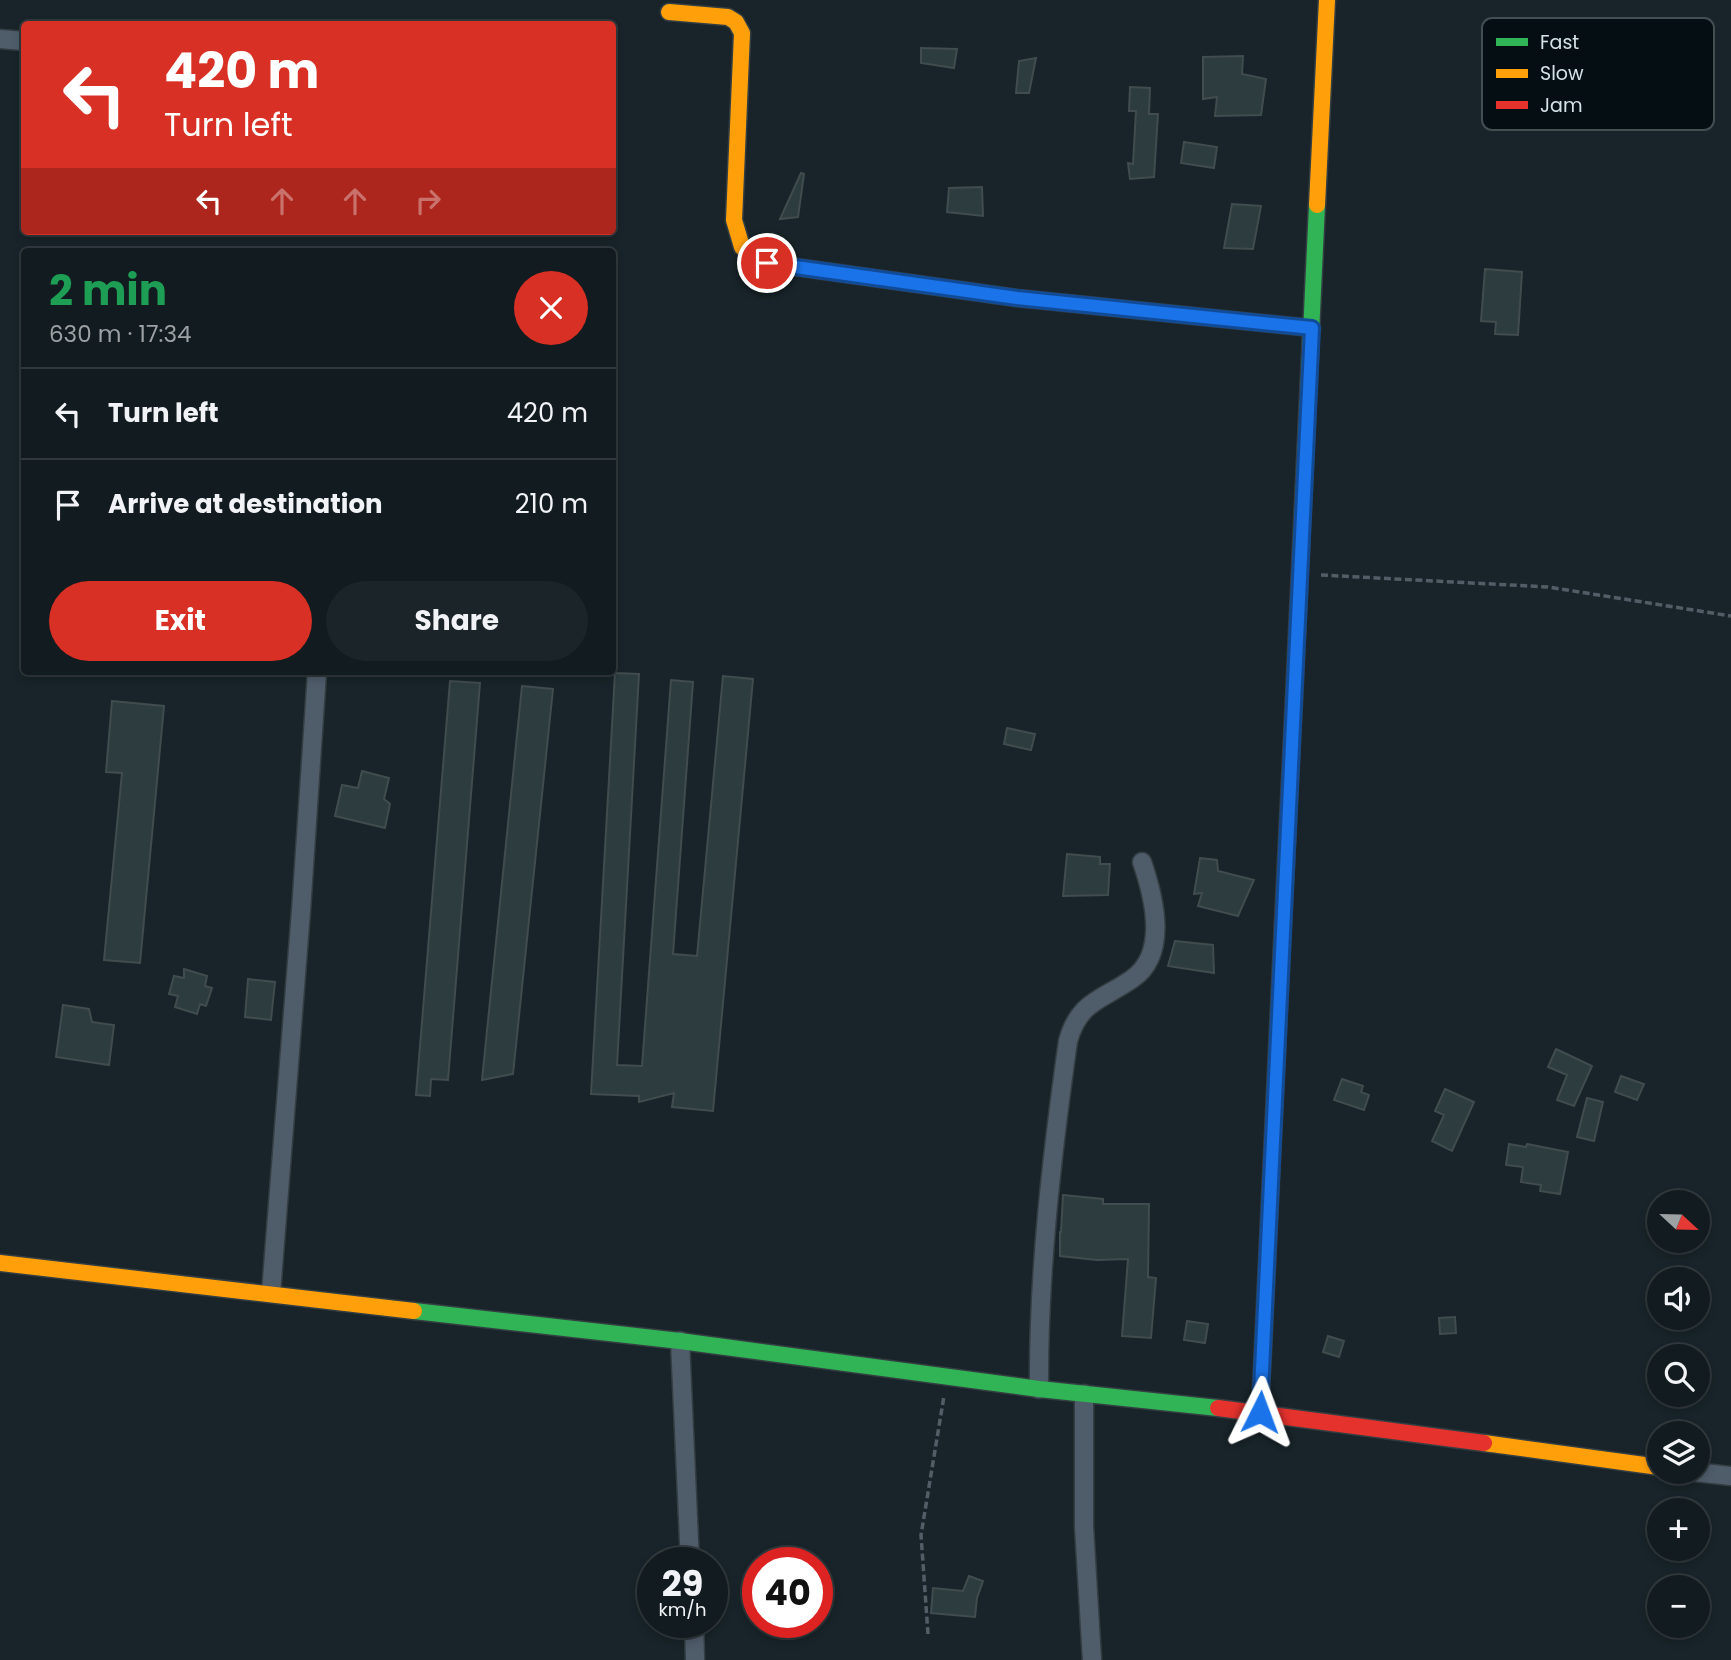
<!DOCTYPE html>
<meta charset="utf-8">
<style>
:root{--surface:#121b1f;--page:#1b2428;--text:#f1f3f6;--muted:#9ca1a4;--line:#31393d;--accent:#d93025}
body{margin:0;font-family:Poppins,sans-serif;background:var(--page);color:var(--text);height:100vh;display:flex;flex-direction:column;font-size:26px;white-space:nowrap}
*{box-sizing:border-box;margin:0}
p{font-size:23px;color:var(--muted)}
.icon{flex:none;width:38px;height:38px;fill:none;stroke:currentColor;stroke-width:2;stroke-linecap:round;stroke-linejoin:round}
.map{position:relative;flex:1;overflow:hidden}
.side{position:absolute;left:21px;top:248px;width:595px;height:427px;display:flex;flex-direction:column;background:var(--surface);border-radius:7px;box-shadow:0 4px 10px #0003,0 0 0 2px var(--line)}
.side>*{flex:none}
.banner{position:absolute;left:21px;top:21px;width:595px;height:214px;border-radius:7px;box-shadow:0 4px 10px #0003,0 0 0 2px var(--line);background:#d93025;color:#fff;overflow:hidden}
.needle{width:46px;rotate:112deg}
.fabs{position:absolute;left:1647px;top:1190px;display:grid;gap:14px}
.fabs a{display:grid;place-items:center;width:63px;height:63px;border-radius:50%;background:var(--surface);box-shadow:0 4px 10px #0003,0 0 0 2px var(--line);font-size:35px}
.speed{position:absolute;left:637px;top:1547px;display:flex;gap:14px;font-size:35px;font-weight:700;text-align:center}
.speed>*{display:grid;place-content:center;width:91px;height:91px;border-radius:50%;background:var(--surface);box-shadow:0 4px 10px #0003,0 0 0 2px var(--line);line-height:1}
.speed small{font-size:18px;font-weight:400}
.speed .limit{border:10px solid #d22;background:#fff;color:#111}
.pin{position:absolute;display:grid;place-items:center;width:60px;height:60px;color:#fff;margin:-30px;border:4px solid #fff;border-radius:50%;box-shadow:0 2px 7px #0007}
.me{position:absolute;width:77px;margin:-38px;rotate:3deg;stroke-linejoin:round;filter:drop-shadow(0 0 5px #0008)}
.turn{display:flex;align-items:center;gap:24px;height:147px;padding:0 28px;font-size:32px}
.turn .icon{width:91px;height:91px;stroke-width:2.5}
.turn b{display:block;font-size:49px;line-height:60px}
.lanes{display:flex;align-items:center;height:66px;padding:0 28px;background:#0003;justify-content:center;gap:35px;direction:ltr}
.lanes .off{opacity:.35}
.round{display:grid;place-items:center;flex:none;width:74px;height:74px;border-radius:37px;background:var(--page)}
.summary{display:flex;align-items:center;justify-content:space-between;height:119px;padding:0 28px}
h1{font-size:42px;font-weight:700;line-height:52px;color:#1e9e55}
.action{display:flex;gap:14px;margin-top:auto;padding:14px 28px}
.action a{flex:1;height:80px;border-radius:42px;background:var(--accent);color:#fff;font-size:28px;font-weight:700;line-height:80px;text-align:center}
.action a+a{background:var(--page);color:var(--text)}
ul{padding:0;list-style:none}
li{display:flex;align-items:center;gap:21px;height:91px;padding:0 28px;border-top:2px solid var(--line)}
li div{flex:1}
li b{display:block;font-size:26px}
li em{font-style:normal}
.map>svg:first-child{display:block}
</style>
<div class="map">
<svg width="1731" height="1660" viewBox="0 0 1731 1660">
<rect width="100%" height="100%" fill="#182429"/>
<path fill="#2d3c3f" stroke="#404c4e" stroke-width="2" d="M 921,48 L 957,49 L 954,68 L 921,63 Z
M 1243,56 L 1242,74 L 1266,79 L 1261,115 L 1215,116 L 1217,97 L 1203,99 L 1203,57 Z
M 1036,58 L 1029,93 L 1016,93 L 1019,61 Z
M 1130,87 L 1150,88 L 1149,114 L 1158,114 L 1154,177 L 1130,179 L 1128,163 L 1133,164 L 1136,111 L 1129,111 Z
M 1184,142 L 1217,147 L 1214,168 L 1181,163 Z
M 801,173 L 804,174 L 798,217 L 780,219 Z
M 982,187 L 983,216 L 947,212 L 949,188 Z
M 1232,204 L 1261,206 L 1253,249 L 1224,248 Z
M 1485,269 L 1522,272 L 1518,335 L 1495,334 L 1496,322 L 1481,321 Z
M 615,673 L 639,674 L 617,1065 L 642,1066 L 671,680 L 693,682 L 673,954 L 697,956 L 723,676 L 753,679 L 713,1111 L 672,1107 L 674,1093 L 639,1102 L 639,1096 L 591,1094 Z
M 450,681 L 480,683 L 448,1080 L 431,1079 L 430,1096 L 416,1095 Z
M 522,686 L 553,689 L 513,1074 L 482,1080 Z
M 112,701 L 164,706 L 140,963 L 104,960 L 122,773 L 106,772 Z
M 1007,728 L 1035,734 L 1031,750 L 1004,744 Z
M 362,771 L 389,778 L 384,799 L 390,804 L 385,828 L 335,816 L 342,785 L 358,788 Z
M 1067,854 L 1100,857 L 1100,864 L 1110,864 L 1108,895 L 1063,896 Z
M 1200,858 L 1217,860 L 1218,871 L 1254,880 L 1238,916 L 1198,906 L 1202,893 L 1194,894 Z
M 1175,941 L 1213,945 L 1214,973 L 1168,966 Z
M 184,969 L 207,976 L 205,986 L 212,988 L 206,1006 L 200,1004 L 197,1014 L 175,1007 L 178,996 L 169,994 L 174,976 L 184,978 Z
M 248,979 L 275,982 L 271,1020 L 245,1017 Z
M 63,1005 L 89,1009 L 92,1022 L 114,1025 L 109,1065 L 56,1057 Z
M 1556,1049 L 1592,1066 L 1574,1106 L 1557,1100 L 1567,1075 L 1548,1067 Z
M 1621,1076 L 1644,1084 L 1637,1100 L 1615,1092 Z
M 1342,1079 L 1363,1086 L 1361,1092 L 1369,1095 L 1364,1110 L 1334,1100 Z
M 1445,1089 L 1474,1102 L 1452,1151 L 1432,1141 L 1444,1115 L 1435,1111 Z
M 1587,1098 L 1603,1102 L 1594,1141 L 1577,1137 Z
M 1509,1144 L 1526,1147 L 1527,1144 L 1568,1152 L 1560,1194 L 1540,1191 L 1541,1185 L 1521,1182 L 1523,1167 L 1506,1165 Z
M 1063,1195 L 1103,1199 L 1103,1204 L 1149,1204 L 1148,1277 L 1156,1278 L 1151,1338 L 1122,1336 L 1128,1259 L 1097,1260 L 1060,1256 L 1060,1232 L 1061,1232 Z
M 1455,1317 L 1456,1333 L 1440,1334 L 1439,1318 Z
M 1187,1321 L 1208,1324 L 1205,1343 L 1184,1340 Z
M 1328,1336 L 1344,1341 L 1339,1357 L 1323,1352 Z
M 969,1576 L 983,1581 L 977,1598 L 975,1617 L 931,1613 L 933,1588 L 963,1591 Z"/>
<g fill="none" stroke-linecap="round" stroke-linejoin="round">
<defs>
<path id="street" d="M 0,39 L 24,41
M 271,1293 L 301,911 L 317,672
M 680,1341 L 690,1563
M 1039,1389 C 1038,1274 1052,1154 1068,1041 C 1079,1001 1102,1000 1132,979 C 1169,954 1154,897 1142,862
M 1084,1394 L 1084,1526 L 1092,1660
M 1695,1472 L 1731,1476
M 694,1622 L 695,1660"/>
<path id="fast" d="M 910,283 L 1017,298 L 1312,328
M 1294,699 L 1317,205
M 414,1311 L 680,1341 L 1039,1389 L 1218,1408
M 1260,1412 L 1283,924"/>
<path id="slow" d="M 669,12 L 728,17 L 736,22 L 742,33 L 734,220 L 742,247 L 767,263 L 910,283
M 1317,205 L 1327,0
M 0,1263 L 414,1311
M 1484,1443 L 1659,1467"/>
<path id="jam" d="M 1283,924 L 1294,699
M 1218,1408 L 1484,1443"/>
</defs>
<use href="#street" stroke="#343e42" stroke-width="21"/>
<use href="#fast" stroke="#343e42" stroke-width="19"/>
<use href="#slow" stroke="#343e42" stroke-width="19"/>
<use href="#jam" stroke="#343e42" stroke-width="19"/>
<path stroke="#535d67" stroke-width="3.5" stroke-dasharray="7 3.5" stroke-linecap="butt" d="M 1321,575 L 1548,587 L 1731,616
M 928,1634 L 921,1535 L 944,1396"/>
<use href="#street" stroke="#4f5c6a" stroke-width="18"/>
<use href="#fast" stroke="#30b455" stroke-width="16"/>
<use href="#slow" stroke="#ff9f0a" stroke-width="16"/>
<use href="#jam" stroke="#e5322d" stroke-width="16"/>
</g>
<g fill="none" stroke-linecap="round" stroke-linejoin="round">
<defs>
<path id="route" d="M 767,263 L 1017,298 L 1312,328 L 1260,1412"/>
</defs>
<use href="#route" stroke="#114b97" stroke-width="18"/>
<use href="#route" stroke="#1a73e8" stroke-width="12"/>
</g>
<rect x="1482" y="18" width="232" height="112" rx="10" fill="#050f13" stroke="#434e53" stroke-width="2"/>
<rect x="1496" y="38" width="32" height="8" fill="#30b455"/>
<rect x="1496" y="69" width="32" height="9" fill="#ff9f0a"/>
<rect x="1496" y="101" width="32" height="8" fill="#e5322d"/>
<g font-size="19" fill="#d4e2e8">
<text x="1540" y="49">Fast</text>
<text x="1540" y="80">Slow</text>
<text x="1540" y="112">Jam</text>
</g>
</svg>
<div class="fabs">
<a><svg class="needle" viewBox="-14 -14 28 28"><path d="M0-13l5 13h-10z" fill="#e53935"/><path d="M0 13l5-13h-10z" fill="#9ca1a4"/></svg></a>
<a><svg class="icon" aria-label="sound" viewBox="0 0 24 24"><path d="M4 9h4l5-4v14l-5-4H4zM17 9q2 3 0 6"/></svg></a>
<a><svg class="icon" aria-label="search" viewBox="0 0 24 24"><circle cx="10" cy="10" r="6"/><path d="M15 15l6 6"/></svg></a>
<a><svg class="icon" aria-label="layers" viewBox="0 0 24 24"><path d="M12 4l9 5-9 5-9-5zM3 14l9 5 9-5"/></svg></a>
<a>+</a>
<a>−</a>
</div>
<div class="speed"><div>29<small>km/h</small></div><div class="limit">40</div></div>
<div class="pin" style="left:767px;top:263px;background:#d93025"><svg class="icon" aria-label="arrive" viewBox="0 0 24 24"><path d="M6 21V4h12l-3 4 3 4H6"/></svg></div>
<svg class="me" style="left:1260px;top:1412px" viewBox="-20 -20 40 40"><path d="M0-17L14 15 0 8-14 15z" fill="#1a73e8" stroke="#fff" stroke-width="4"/></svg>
<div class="banner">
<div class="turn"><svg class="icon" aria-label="left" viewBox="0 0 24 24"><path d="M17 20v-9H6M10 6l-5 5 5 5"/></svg><div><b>420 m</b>Turn left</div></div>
<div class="lanes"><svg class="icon" aria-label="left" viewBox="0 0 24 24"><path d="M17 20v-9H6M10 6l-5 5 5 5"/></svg><svg class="icon off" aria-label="ahead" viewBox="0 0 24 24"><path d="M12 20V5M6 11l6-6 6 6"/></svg><svg class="icon off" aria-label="ahead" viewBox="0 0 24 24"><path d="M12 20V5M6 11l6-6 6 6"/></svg><svg class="icon off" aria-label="right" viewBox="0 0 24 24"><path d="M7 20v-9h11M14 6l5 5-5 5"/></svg></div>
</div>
<section class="side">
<div class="summary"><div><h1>2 min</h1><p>630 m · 17:34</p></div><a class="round" style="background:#d93025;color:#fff"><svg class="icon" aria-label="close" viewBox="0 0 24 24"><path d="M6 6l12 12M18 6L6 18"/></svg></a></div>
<ul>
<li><svg class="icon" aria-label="left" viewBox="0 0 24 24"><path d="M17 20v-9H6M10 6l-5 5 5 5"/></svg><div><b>Turn left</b></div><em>420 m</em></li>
<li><svg class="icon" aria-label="arrive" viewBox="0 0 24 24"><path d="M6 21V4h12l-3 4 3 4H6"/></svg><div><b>Arrive at destination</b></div><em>210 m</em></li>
</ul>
<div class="action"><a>Exit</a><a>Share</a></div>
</section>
</div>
